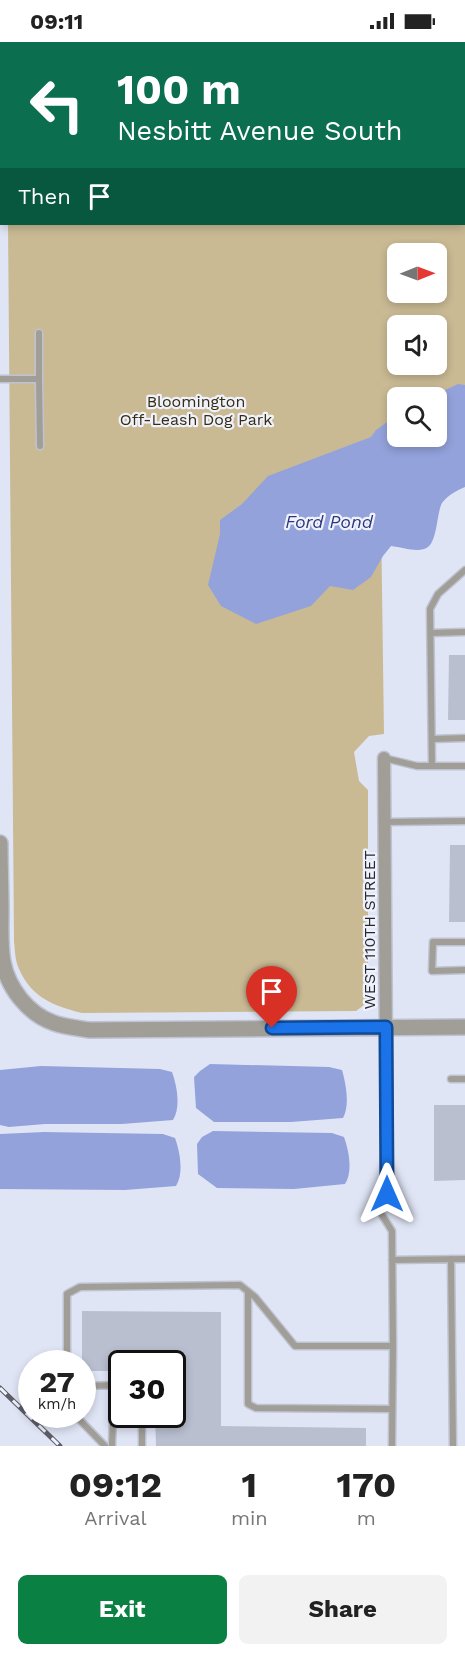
<!DOCTYPE html>
<style>
:root{--surface:#fff;--page:#f2f2f2;--text:#222;--muted:#767676;--accent:#0b8043}
body{margin:0;font-family:"Work Sans",sans-serif;background:var(--page);color:var(--text);height:100vh;display:flex;flex-direction:column;font-size:22px;white-space:nowrap}
*{box-sizing:border-box;margin:0}
p{font-size:20px;color:var(--muted)}
.icon{flex:none;width:33px;height:33px;fill:none;stroke:currentColor;stroke-width:2;stroke-linecap:round;stroke-linejoin:round}
.map{position:relative;height:1404px;overflow:hidden}
.drawer{display:flex;flex-direction:column;background:var(--surface);flex:1}
.drawer>*{flex:none}
.guide{position:absolute;left:0px;top:0px;width:465px;height:183px;box-shadow:0 3px 9px #0003;background:#0b6e4f;color:#fff;overflow:hidden}
.needle{width:39px;rotate:89deg}
.tools{position:absolute;left:387px;top:201px;display:grid;gap:12px}
.tools a{display:grid;place-items:center;width:60px;height:60px;border-radius:9px;background:var(--surface);box-shadow:0 3px 9px #0003;font-size:30px}
.speed{position:absolute;left:18px;top:1308px;display:flex;gap:12px;font-size:30px;font-weight:700;text-align:center}
.speed>*{display:grid;place-content:center;width:78px;height:78px;border-radius:50%;background:var(--surface);box-shadow:0 3px 9px #0003;line-height:1}
.speed small{font-size:15px;font-weight:400}
.speed .limit{border:3px solid #111;border-radius:9px;background:#fff;color:#111}
.pin{position:absolute;display:grid;place-items:center;width:51px;height:51px;color:#fff;margin:-62px -26px;border-radius:50% 50% 50% 0;rotate:-45deg;box-shadow:0 0 6px #0007}
.pin .icon{rotate:45deg}
.me{position:absolute;width:66px;margin:-33px;rotate:0deg;stroke-linejoin:round;filter:drop-shadow(0 0 4px #0008)}
.turn{display:flex;align-items:center;gap:21px;height:126px;padding:0 18px;font-size:27px}
.turn .icon{width:78px;height:78px;stroke-width:2.5}
.turn b{display:block;font-size:42px;line-height:51px}
.then{display:flex;align-items:center;height:57px;padding:0 18px;background:#0003;gap:12px;font-size:22px}
.eta{display:flex;justify-content:space-evenly;align-items:center;height:102px;text-align:center}
.eta b{font-size:36px;font-weight:700;line-height:42px}
.button{display:flex;gap:12px;margin-top:auto;padding:12px 18px}
.button a{flex:1;height:69px;border-radius:9px;background:var(--accent);color:#fff;font-size:24px;font-weight:700;line-height:69px;text-align:center}
.button a+a{background:var(--page);color:var(--text)}
.status{display:flex;justify-content:space-between;align-items:center;height:42px;padding:0 30px;background:var(--surface);direction:ltr}
.status svg{height:16px;fill:currentColor}
.map>svg:first-child{display:block}
</style>
<div class="status"><b>09:11</b><svg viewBox="0 0 49 12"><path d="M0 12V9h3v3zM5 12V6h3v6zM10 12V3h3v9zM15 12V0h3v12zM26 1h20v11H26zM47 4h2v5h-2z"/></svg></div>
<div class="map">
<svg width="465" height="1404" viewBox="0 0 465 1404">
<rect width="100%" height="100%" fill="#e0e5f6"/>
<path fill="#c9ba94" fill-rule="evenodd" d="M 464,46 L 465,46 L 465,397 L 380,400 L 384,692 L 369,694 L 354,710 L 359,739 L 368,748 L 368,960 L 356,969 L 82,971 C 54,964 32,956 19,927 C 15,919 15,908 14,899 L 8,182 L 464,182 ZM 398,212 L 436,212 L 436,250 L 398,250 ZM 398,284 L 436,284 L 436,322 L 398,322 ZM 398,356 L 436,356 L 436,394 L 398,394 Z"/>
<path fill="#93a2db" d="M 458,342 L 465,343 L 465,445 C 456,449 448,453 442,461 C 436,472 438,504 424,507 C 415,510 401,505 391,504 L 383,514 L 371,535 L 353,548 L 330,544 L 311,564 L 256,582 L 221,564 L 208,543 L 220,492 L 220,478 L 242,462 L 268,434 L 371,395 L 376,388 L 397,373 L 398,394 L 436,394 L 436,356 L 431,355 Z
M 210,1022 L 329,1025 L 342,1028 C 346,1042 350,1063 343,1076 L 291,1080 L 214,1080 L 196,1066 L 194,1035 L 200,1029 Z
M 41,1024 L 160,1027 L 172,1030 C 177,1044 181,1065 173,1078 L 122,1082 L 45,1082 L 9,1085 L 0,1083 L 0,1028 Z
M 213,1089 L 332,1091 L 344,1095 C 349,1109 353,1130 345,1142 L 294,1147 L 217,1146 L 198,1132 L 197,1102 L 202,1095 Z
M 44,1090 L 163,1092 L 175,1096 C 180,1110 184,1131 176,1144 L 125,1148 L 0,1147 L 0,1092 Z"/>
<path fill="#babfd0" d="M 449,613 L 465,613 L 465,678 L 448,678 Z
M 450,803 L 465,803 L 465,880 L 449,880 Z
M 434,1063 L 465,1063 L 465,1138 L 434,1139 Z
M 82,1269 L 221,1270 L 221,1384 L 366,1386 L 366,1404 L 156,1404 L 155,1372 L 172,1372 L 172,1322 L 122,1322 L 122,1329 L 82,1329 Z"/>
<g fill="none" stroke-linecap="round" stroke-linejoin="round">
<defs>
<path id="service" d="M 0,337 L 39,337 L 39,291
M 39,337 L 40,404
M 431,591 L 465,590
M 432,697 L 465,696
M 384,716 L 417,724 L 465,724
M 432,724 L 430,567 L 438,552 L 465,528
M 385,780 L 465,779
M 465,900 L 433,900 L 432,929 L 465,928
M 451,1037 L 465,1037
M 451,1217 L 453,1404
M 392,1218 L 465,1217
M 248,1250 L 248,1362 L 256,1366 L 392,1367
M 67,1322 L 67,1252 L 80,1245 L 240,1243 L 255,1255 L 295,1304 L 393,1304 L 392,1189 L 377,1165
M 82,1344 L 122,1343
M 74,1372 L 105,1404
M 112,1404 L 114,1343
M 142,1404 L 142,1372
M 392,1404 L 393,1304"/>
<path id="minor" d="M 377,1165 L 387,1152 L 384,716"/>
<path id="tertiary" d="M 0,801 C 0,824 1,847 1,870 C 1,886 0,904 3,920 C 8,946 28,972 54,981 C 65,985 77,986 90,988 L 465,985"/>
</defs>
<use href="#service" stroke="#bec3d2" stroke-width="9"/>
<use href="#minor" stroke="#bec3d2" stroke-width="15"/>
<use href="#tertiary" stroke="#bec3d2" stroke-width="18"/>
<use href="#service" stroke="#a19e97" stroke-width="6"/>
<use href="#minor" stroke="#a19e97" stroke-width="12"/>
<use href="#tertiary" stroke="#a19e97" stroke-width="15"/>
<defs>
<path id="rail" d="M 62,0 L 81,2
M 159,0 L 178,2
M 464,24 L 465,24
M 0,1346 L 60,1404"/>
</defs>
<use href="#rail" stroke="#5c5f68" stroke-width="5"/>
<use href="#rail" stroke="#eff2fd" stroke-width="3" stroke-dasharray="9" stroke-linecap="butt"/>
</g>
<g fill="none" stroke-linecap="round" stroke-linejoin="round">
<defs>
<path id="route" d="M 272,986 L 386,985 L 387,1152"/>
</defs>
<use href="#route" stroke="#114b97" stroke-width="15"/>
<use href="#route" stroke="#1a73e8" stroke-width="10"/>
</g>
<g text-anchor="middle" dominant-baseline="central" stroke-width="4.5" stroke-linejoin="round" paint-order="stroke">
<g font-size="16" fill="#372c0f" stroke="#eff2fd">
<text x="196" y="359">Bloomington<tspan x="196" dy="18">Off-Leash Dog Park</tspan></text>
</g>
<g font-size="16" fill="#25272d" stroke="#eff2fd">
<text transform="translate(369 888) rotate(-90)">WEST 110TH STREET</text>
</g>
<g font-size="18" font-style="italic" fill="#2c367a" stroke="#eff2fd">
<text x="329" y="479">Ford Pond</text>
</g>
</g>
</svg>
<div class="tools">
<a><svg class="needle" viewBox="-14 -14 28 28"><path d="M0-13l5 13h-10z" fill="#e53935"/><path d="M0 13l5-13h-10z" fill="#767676"/></svg></a>
<a><svg class="icon" aria-label="sound" viewBox="0 0 24 24"><path d="M4 9h4l5-4v14l-5-4H4zM17 9q2 3 0 6"/></svg></a>
<a><svg class="icon" aria-label="search" viewBox="0 0 24 24"><circle cx="10" cy="10" r="6"/><path d="M15 15l6 6"/></svg></a>
</div>
<div class="speed"><div>27<small>km/h</small></div><div class="limit">30</div></div>
<div class="pin" style="left:272px;top:986px;background:#d93025"><svg class="icon" aria-label="arrive" viewBox="0 0 24 24"><path d="M6 21V4h12l-3 4 3 4H6"/></svg></div>
<svg class="me" style="left:387px;top:1152px" viewBox="-20 -20 40 40"><path d="M0-17L14 15 0 8-14 15z" fill="#1a73e8" stroke="#fff" stroke-width="4"/></svg>
<div class="guide">
<div class="turn"><svg class="icon" aria-label="left" viewBox="0 0 24 24"><path d="M17 20v-9H6M10 6l-5 5 5 5"/></svg><div><b>100 m</b>Nesbitt Avenue South</div></div>
<div class="then">Then<svg class="icon" aria-label="arrive" viewBox="0 0 24 24"><path d="M6 21V4h12l-3 4 3 4H6"/></svg></div>
</div>
</div>
<section class="drawer">
<div class="eta">
<div><b>09:12</b><p>Arrival</p></div>
<div><b>1</b><p>min</p></div>
<div><b>170</b><p>m</p></div>
</div>
<div class="button"><a>Exit</a><a>Share</a></div>
</section>
